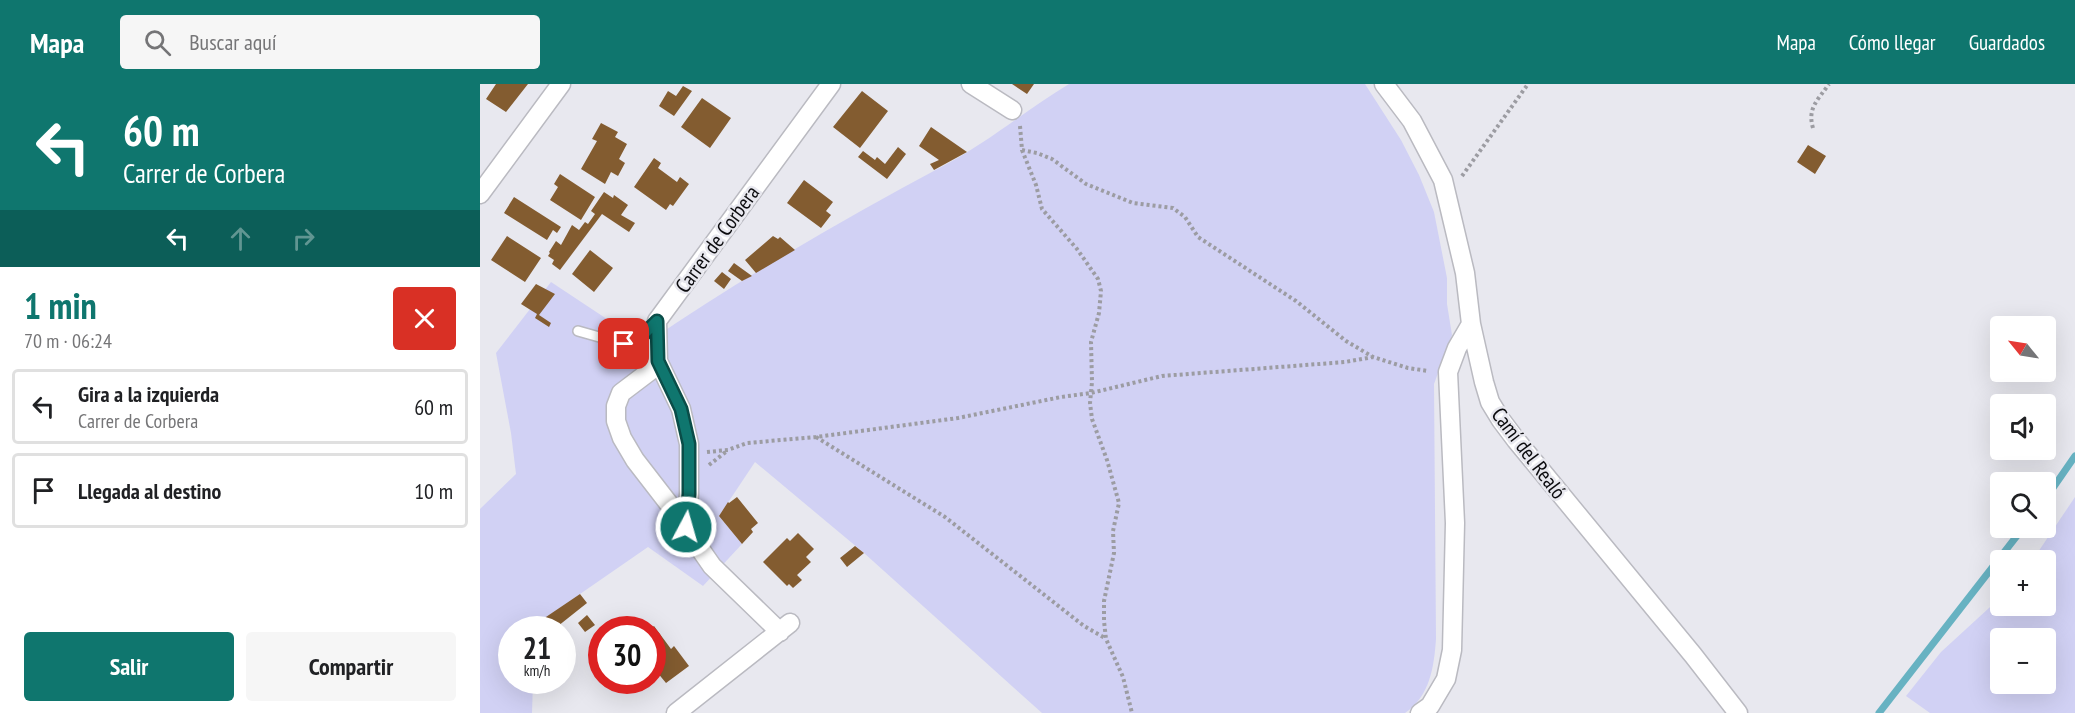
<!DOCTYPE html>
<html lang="es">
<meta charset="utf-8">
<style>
:root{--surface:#fff;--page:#f6f6f6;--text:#202124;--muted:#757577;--line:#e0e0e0;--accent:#0f766e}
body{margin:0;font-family:"PT Sans Narrow",sans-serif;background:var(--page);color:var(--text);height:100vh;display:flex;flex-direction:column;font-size:22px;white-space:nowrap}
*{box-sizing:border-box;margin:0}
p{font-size:20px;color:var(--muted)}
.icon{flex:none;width:33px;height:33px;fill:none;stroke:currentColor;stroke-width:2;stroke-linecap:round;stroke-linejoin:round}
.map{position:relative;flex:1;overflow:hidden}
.sheet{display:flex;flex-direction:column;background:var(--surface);width:480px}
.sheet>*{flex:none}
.hud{background:#0f766e;color:#fff;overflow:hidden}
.needle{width:39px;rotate:300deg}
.controls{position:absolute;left:1510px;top:232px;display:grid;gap:12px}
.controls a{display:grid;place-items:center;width:66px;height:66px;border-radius:6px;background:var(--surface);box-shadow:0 6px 24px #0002;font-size:30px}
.speed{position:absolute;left:18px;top:532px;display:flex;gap:12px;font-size:30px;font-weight:700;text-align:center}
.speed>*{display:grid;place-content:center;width:78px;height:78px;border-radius:50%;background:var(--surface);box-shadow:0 6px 24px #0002;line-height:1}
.speed small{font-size:15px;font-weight:400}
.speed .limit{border:9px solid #d22;background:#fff;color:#111}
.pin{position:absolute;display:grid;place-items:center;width:51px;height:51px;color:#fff;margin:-26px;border-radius:12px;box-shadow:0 3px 9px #0006}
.me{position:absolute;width:66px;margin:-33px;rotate:6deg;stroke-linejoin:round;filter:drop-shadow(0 0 4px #0008)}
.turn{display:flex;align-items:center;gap:21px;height:126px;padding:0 24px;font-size:27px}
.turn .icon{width:78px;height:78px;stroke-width:2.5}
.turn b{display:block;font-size:42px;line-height:51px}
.lanes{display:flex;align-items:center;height:57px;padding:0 24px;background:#0003;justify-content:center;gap:30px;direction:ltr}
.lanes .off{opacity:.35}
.round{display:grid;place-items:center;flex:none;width:63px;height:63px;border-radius:6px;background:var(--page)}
.head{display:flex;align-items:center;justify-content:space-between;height:102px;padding:0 24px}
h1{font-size:36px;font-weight:700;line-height:45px;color:var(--accent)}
.action{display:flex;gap:12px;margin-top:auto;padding:12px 24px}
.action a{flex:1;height:69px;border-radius:6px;background:var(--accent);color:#fff;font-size:24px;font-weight:700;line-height:69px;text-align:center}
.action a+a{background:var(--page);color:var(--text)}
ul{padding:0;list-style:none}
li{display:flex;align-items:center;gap:18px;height:75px;margin:0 12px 9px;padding:0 12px;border:3px solid var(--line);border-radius:6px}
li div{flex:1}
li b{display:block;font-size:22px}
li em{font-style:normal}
header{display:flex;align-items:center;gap:36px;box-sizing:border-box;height:84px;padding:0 30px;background:var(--accent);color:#fff}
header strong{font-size:28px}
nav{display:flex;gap:33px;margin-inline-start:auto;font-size:21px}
.search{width:420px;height:54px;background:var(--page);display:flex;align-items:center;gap:15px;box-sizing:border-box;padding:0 21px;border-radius:6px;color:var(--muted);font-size:22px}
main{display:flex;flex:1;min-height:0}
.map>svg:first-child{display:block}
</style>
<header>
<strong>Mapa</strong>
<div class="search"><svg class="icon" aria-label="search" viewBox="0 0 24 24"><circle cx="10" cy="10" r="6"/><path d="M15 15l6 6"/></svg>Buscar aquí</div>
<nav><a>Mapa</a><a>Cómo llegar</a><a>Guardados</a></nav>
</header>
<main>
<section class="sheet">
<div class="hud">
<div class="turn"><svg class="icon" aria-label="left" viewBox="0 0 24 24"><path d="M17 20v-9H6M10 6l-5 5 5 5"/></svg><div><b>60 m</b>Carrer de Corbera</div></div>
<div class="lanes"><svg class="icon" aria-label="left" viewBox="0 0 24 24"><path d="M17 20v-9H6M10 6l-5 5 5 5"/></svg><svg class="icon off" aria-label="ahead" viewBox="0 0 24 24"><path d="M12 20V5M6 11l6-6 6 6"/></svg><svg class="icon off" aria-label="right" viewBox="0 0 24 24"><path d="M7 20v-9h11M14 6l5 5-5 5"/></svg></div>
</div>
<div class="head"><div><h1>1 min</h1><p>70 m · 06:24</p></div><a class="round" style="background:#d93025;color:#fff"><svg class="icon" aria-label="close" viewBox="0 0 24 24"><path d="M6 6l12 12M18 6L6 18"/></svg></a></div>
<ul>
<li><svg class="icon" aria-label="left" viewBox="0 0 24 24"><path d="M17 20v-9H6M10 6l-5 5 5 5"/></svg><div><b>Gira a la izquierda</b><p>Carrer de Corbera</p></div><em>60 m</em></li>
<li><svg class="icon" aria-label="arrive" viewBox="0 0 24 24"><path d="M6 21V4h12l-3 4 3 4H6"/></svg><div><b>Llegada al destino</b></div><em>10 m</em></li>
</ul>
<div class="action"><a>Salir</a><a>Compartir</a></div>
</section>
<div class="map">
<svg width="1595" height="629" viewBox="0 0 1595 629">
<rect width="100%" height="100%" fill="#e8e8ef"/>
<path fill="#d1d1f4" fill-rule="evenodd" d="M 589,0 L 885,0 L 921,56 L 939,91 L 954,128 L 967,194 L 967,220 L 972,251 L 954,300 L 956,555 C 954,583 950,612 925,629 L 562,629 L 384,469 L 275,378 L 239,432 L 262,460 L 223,502 L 168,463 L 48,546 L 32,546 L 32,597 L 53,597 L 52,629 L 0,629 L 0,425 L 36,390 L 31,349 L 16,269 L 71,198 L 148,249 L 150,246 L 168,258 C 262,194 362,136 463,82 C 507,59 546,26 589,0 Z
M 1595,413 L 1595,629 L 1450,629 L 1426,612 L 1461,568 L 1521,513 L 1521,522 L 1566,522 L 1566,477 L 1552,477 ZM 1521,555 L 1566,555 L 1566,600 L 1521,600 Z"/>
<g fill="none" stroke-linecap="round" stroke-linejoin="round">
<path stroke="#67b2c2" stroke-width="7" d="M 1566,414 L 1595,372
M 1399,629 L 1543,444"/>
</g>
<path fill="#835c30" d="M 16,0 L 48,0 L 26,28 L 6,15 Z
M 532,0 L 554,0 L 547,10 Z
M 203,2 L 212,7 L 194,32 L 179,22 L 188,7 L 196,12 Z
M 382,7 L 408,27 L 380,64 L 353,43 Z
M 222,14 L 251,34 L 230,64 L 201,43 Z
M 121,39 L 138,48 L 135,53 L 147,60 L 139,75 L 145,79 L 138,92 L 131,88 L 125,100 L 101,85 L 117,57 L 112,55 Z
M 451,43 L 487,68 L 454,86 L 450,80 L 459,76 L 439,62 Z
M 1328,61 L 1346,72 L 1335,90 L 1317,78 Z
M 418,63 L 426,70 L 407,95 L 378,73 L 383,67 L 395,76 L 397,73 L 405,80 Z
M 174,74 L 181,79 L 178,84 L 197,98 L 200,93 L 209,100 L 193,122 L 190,120 L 186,126 L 154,103 Z
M 80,90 L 115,113 L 101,136 L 70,116 L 78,103 L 74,100 Z
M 324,96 L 353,118 L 346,127 L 351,131 L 341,144 L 307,119 Z
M 124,108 L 133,114 L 134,111 L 148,121 L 141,131 L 155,139 L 149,148 L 122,130 L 80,186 L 72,180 L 74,176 L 68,172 L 70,169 L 69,168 L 76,157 L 81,161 L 92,141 L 99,146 L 105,138 L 108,140 L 115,130 L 111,127 Z
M 34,113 L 81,143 L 77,149 L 73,146 L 67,156 L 24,129 Z
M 27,152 L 61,174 L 45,198 L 11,176 Z
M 293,152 L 298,155 L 300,153 L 315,166 L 276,189 L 265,176 Z
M 110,166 L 133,184 L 114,208 L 92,190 Z
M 254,179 L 272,192 L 262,197 L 248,187 Z
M 242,188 L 251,195 L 244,205 L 234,197 Z
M 56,200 L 75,210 L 59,231 L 71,239 L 69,243 L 55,234 L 57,230 L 41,220 Z
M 257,413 L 278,439 L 271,445 L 273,448 L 262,460 L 239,432 L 248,418 L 249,419 Z
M 318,449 L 334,465 L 326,473 L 331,478 L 317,491 L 322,496 L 313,504 L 309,500 L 307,502 L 283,478 L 307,454 L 310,457 Z
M 375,462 L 384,469 L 367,483 L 360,474 Z
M 100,510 L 107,519 L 73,546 L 63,535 Z
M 107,531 L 115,541 L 105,548 L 98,539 Z
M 174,542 L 191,565 L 194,562 L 209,582 L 186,599 L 172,582 L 172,546 L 169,546 Z"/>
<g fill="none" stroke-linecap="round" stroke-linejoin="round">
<defs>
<path id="lane" d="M 98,247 L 144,260 L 156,258 L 175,239"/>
<path id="street" d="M 491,0 L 532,26
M 904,0 L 932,37 L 963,96 L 985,189 L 991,240 L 1004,298 L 1010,318 L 1021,336 L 1036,356 L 1213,571 L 1258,629
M 0,110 L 81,0
M 178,277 L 174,284 L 141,309 L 136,322 L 136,337 L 142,354 L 155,376 L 189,420 L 232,482 L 300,548
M 206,443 L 209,410 L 209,360 L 201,325 L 178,277 L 177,237 L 351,0
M 196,629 L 310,539
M 940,629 L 950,622 L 966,595 L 972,566 L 975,439 L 968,288 L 977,264 L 991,240"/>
</defs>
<use href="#lane" stroke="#babac1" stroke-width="12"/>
<use href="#street" stroke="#babac1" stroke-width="21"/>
<path stroke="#9c9ca2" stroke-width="4" stroke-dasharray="3 3" stroke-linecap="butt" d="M 540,42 L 542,66 L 556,101 L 562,125 L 597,165 L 618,195 L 621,207 L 619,229 L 611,258 L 612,298 L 610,319 L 612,335 L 627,376 L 639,419 L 633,447 L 634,469 L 624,517 L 624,537 L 626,555 L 643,593 L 652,629
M 1333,44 C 1327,24 1338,16 1349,0
M 542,66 L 557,69 L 572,75 L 606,100 L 653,119 L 693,124 L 705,133 L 718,153 L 816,217 L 866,257 L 893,273 L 928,284 L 948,287
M 982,92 L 1048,0
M 336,353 L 465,433 L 604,542 L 625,554
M 227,368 L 248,366 L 267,359 L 336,353 L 478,334 L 581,313 L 611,309 L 682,292 L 865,278 L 893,273
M 229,381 L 247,367"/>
<use href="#lane" stroke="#fff" stroke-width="9"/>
<use href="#street" stroke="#fff" stroke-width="18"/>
</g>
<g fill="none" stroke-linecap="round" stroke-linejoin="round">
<defs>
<path id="route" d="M 144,260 L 156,258 L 177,237 L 178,277 L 201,325 L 209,360 L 209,410 L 206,443"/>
</defs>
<use href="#route" stroke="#0a4d48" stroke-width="15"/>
<use href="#route" stroke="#0f766e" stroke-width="10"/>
</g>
<g text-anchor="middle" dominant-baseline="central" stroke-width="5" stroke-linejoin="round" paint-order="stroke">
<g font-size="21" fill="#0c0c0f" stroke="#e8e8ef">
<text transform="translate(237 155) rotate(-54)">Carrer de Corbera</text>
<text transform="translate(1049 369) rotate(53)">Camí del Realó</text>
</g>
</g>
</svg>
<div class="controls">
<a><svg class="needle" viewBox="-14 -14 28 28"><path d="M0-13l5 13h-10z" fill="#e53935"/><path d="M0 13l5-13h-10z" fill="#757577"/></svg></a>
<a><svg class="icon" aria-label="sound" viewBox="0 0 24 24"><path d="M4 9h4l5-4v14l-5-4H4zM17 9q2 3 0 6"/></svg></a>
<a><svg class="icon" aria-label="search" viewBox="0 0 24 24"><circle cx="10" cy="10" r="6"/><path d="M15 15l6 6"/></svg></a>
<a>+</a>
<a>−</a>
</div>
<div class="speed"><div>21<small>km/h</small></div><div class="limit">30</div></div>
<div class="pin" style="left:144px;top:260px;background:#d93025"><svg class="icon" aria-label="arrive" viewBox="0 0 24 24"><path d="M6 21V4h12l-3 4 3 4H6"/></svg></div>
<svg class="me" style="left:206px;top:443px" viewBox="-20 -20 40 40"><circle r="17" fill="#0f766e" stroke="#fff" stroke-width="3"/><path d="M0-11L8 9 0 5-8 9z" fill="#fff"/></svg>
</div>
</main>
